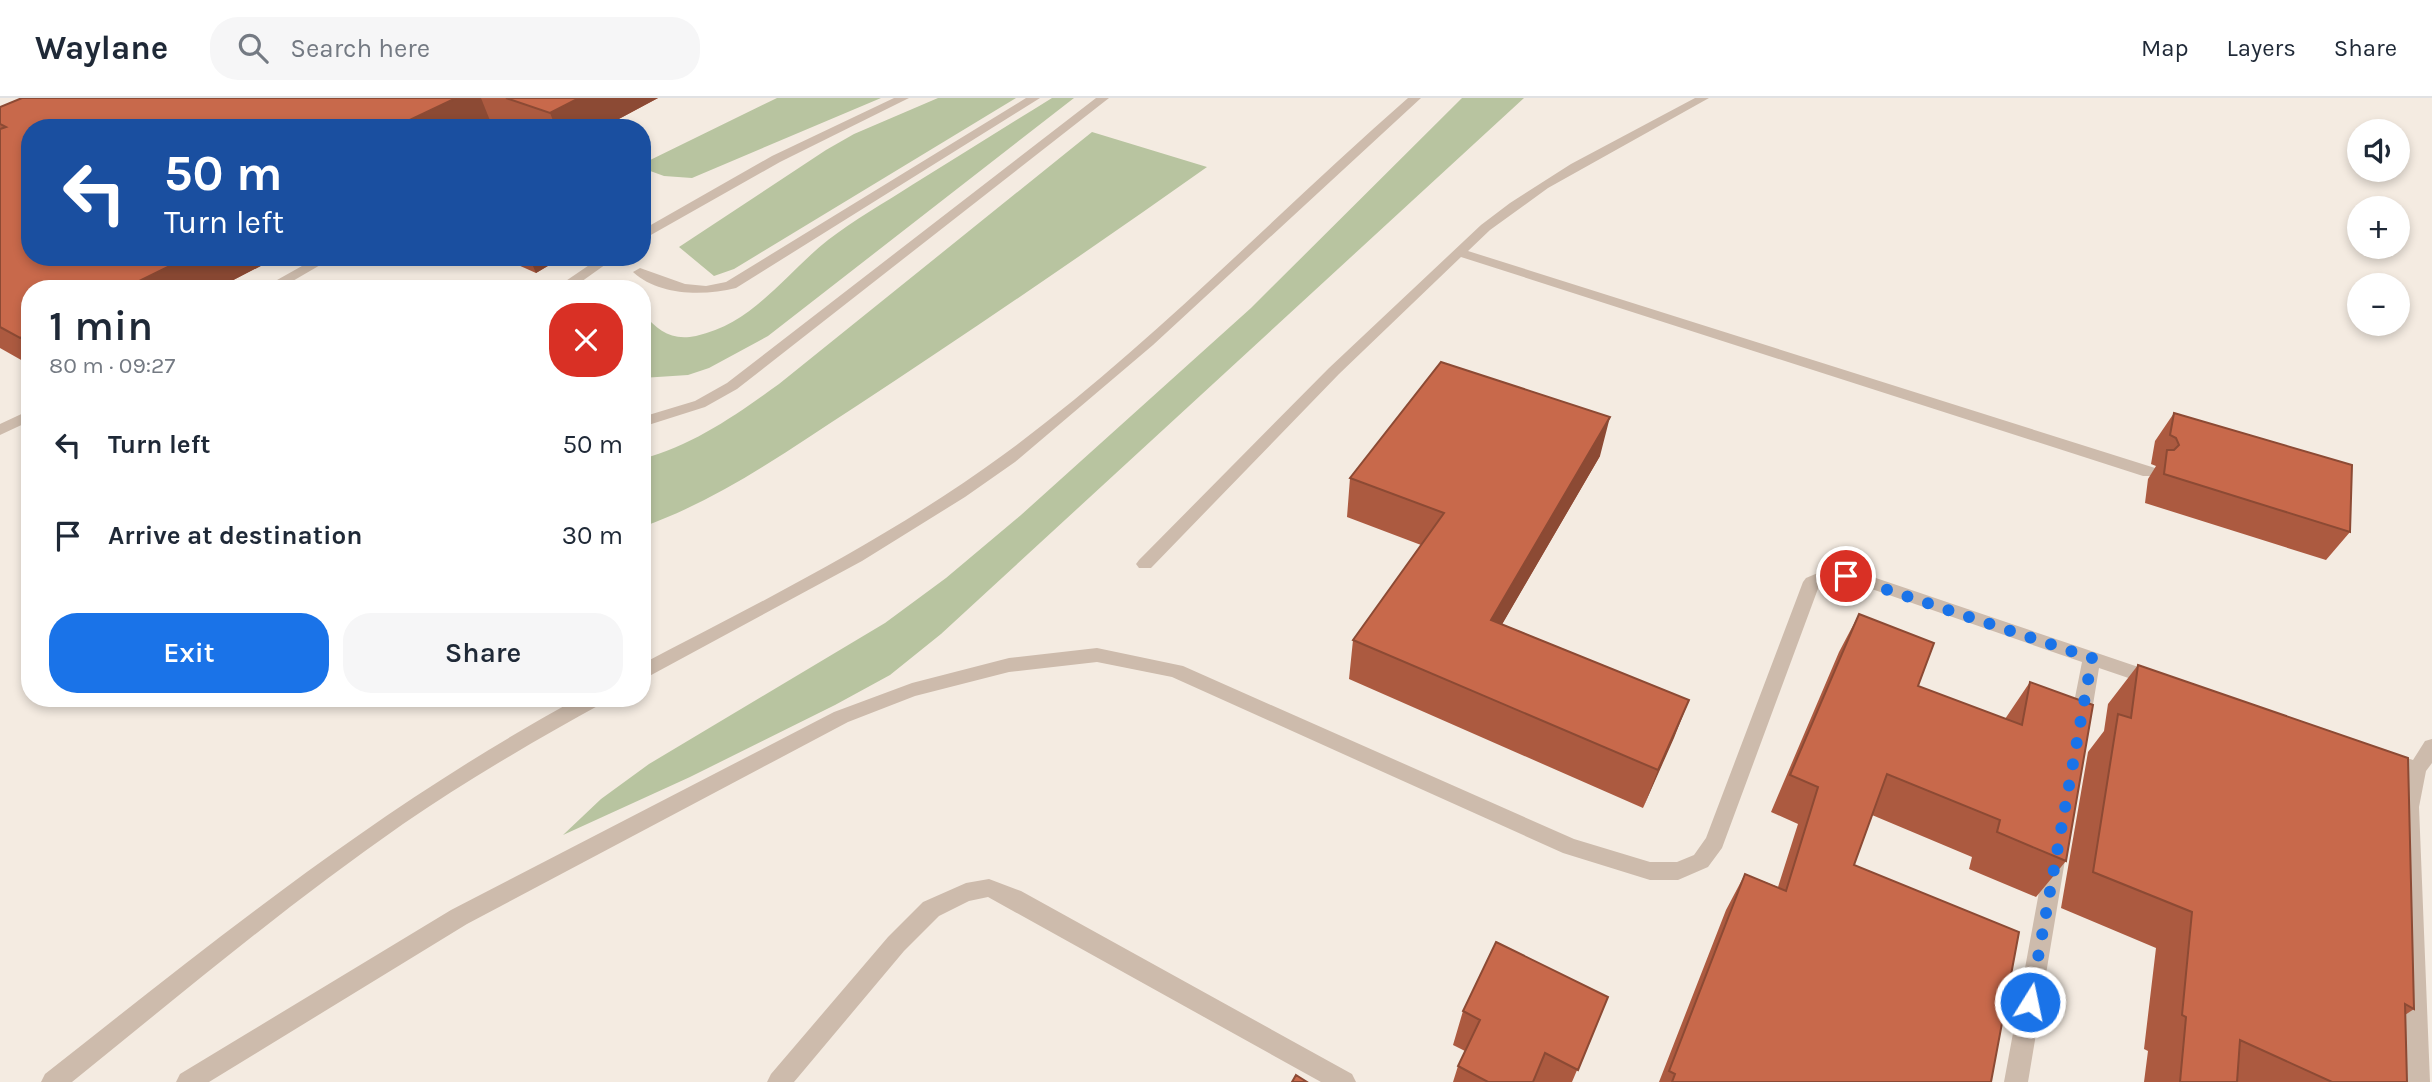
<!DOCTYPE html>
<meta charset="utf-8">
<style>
:root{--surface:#fff;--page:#f6f6f7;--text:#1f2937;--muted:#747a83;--line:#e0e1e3;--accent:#1a73e8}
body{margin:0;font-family:Karla,sans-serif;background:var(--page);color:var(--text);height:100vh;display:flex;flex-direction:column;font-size:26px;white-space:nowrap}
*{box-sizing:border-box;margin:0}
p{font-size:23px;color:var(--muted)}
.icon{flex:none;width:38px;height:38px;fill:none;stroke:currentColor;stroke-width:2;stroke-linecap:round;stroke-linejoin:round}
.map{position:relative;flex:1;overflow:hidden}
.sheet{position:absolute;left:21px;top:182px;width:630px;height:427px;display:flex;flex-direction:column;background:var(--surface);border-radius:28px;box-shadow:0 4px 10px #0003}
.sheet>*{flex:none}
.guide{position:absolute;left:21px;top:21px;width:630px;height:147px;border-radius:28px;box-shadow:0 4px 10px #0003;background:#1a4fa0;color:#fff;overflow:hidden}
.fabs{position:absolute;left:2347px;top:21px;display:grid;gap:14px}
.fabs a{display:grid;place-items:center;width:63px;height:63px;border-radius:50%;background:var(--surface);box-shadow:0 4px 10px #0003;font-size:35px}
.pin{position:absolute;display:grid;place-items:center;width:60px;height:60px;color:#fff;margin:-30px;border:4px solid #fff;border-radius:50%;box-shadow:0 2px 7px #0007}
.me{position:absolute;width:77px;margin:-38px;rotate:10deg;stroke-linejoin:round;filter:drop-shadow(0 0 5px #0008)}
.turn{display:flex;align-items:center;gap:24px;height:147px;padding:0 28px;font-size:32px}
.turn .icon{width:91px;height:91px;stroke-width:2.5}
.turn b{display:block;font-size:49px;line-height:60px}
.round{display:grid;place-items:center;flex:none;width:74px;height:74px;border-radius:28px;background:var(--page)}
.headline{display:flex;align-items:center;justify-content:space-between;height:119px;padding:0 28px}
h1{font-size:42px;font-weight:600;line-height:52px}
.action{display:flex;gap:14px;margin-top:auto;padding:14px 28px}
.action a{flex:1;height:80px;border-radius:28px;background:var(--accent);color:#fff;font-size:28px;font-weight:600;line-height:80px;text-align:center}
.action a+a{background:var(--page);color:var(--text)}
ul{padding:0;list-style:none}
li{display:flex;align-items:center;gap:21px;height:91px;padding:0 28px}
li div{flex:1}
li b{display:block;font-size:26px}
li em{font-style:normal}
header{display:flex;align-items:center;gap:42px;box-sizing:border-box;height:98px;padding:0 35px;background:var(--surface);border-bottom:2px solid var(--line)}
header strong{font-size:33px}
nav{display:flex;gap:38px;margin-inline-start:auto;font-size:24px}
.search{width:490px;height:63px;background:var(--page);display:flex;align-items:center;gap:18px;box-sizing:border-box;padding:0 24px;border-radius:28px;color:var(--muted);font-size:26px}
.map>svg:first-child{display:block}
</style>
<header>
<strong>Waylane</strong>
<div class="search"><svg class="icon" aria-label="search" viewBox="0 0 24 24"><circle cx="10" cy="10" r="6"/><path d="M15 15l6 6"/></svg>Search here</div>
<nav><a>Map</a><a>Layers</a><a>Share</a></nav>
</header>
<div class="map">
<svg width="2432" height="984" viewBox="0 0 2432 984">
<rect width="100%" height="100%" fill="#f4ebe1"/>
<path fill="#b8c4a0" d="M 777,0 L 881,0 L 692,80 L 664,78 L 642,70 L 642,66 Z
M 938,0 L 1016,0 L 734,171 L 714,178 L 679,149 L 826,52 L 854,36 Z
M 1052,0 L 1074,0 L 768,238 L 709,270 L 688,277 L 642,280 L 642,215 C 659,233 671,243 696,238 C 753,226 785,176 828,142 C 854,122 884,105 912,87 C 959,58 1005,29 1052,0 Z
M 1462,0 L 1524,0 L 941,536 L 890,577 L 835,607 L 690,679 L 563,737 L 601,701 L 649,666 L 885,525 L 946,480 L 1021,417 L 1251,210 Z
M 1092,34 L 1207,69 C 1091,151 974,231 855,309 C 787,353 719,402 642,429 L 642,361 C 694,347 736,317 779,286 Z"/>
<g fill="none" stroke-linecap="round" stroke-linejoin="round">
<path fill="#cdbbac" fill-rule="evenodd" d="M 894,0 L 909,0 L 780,64 L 642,142 L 642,132 L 772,58 Z
M 1026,0 L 1040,0 L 736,190 C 704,198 659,198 633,174 L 640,170 L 685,186 L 706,188 L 726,184 Z
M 1096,0 L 1109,0 L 737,291 L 705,309 L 642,329 L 642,319 L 695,303 L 727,285 Z
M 1408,0 L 1421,0 L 1153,247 L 1015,364 L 965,399 L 862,463 L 642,582 L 642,566 C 765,502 891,439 1003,357 C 1148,251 1273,118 1408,0 Z
M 1695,0 L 1709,0 L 1548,90 L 1490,132 L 1468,153 L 2155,370 L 2157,374 L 2155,378 L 2143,378 L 1461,159 L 1339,276 L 1151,470 L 1139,470 L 1136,466 L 1139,462 L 1329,270 L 1481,127 L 1510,105 L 1571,66 Z
M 318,159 L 334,159 L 279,191 L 261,191 Z
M 601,159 L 616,159 L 571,191 L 554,191 Z
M 30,312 L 30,323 L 0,337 L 0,326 Z
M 1825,472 L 1870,478 L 2162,577 L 2164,582 L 2162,587 L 2155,589 L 2099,570 L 2090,625 L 2087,630 L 2080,633 L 2073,630 L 2070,625 L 2082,564 L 1863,488 L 1827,484 L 1819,488 L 1722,750 L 1708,769 L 1678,782 L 1650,782 L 1563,755 L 1172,579 L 1097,564 L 1009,574 L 915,598 L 848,624 L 467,826 L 209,984 L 176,984 L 180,976 L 451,812 L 834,614 L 912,585 L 1009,560 L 1097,550 L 1183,568 L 1574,741 L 1650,764 L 1677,764 L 1694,757 L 1706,740 L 1803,484 L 1806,480 Z
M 579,600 L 605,600 L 603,605 C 534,643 467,682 403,726 C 288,806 181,896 72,984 L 41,984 L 45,976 C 219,839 383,706 579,600 Z
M 2432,641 L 2432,665 L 2426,673 L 2419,709 L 2430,984 L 2406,984 L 2399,709 L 2406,675 L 2380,667 L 2377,661 L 2380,655 L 2387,653 L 2413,662 L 2425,643 Z
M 2056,747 L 2063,750 L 2066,756 L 2028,984 L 2004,984 L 2046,756 L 2049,750 Z
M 989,781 L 1021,793 L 1352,976 L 1356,984 L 1321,984 L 988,799 L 969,803 L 939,818 L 904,853 L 794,984 L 767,984 L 771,976 L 888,839 L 923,804 L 966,785 Z"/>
</g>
<path fill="#ac5a40" d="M 22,0 L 658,0 L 602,30 L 505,30 L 491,25 L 30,30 L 278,159 L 216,191 L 30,191 L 30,267 L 0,250 L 0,9 Z
M 500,159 L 563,159 L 536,175 Z
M 2174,315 L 2350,434 L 2326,462 L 2145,405 L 2148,381 L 2156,368 L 2151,366 L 2155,343 Z
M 1600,358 L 1502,526 L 1689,602 L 1643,710 L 1349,581 L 1353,542 L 1421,447 L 1347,419 L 1350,380 Z
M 1859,516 L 1918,588 L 2005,621 L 2030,584 L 2066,763 L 2036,799 L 1969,771 L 1972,759 L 1872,717 L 1854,767 L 1991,984 L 1659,984 L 1726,812 L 1745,776 L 1778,789 L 1798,726 L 1771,714 L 1839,554 Z
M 2138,567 L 2414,911 L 2405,917 L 2407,984 L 2144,984 L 2148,953 L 2144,951 L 2156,850 L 2061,810 L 2088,654 L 2104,633 L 2108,606 Z
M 1608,899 L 1572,984 L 1453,984 L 1458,968 L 1465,953 L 1453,947 L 1463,913 Z"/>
<path fill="#8c4a34" d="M 456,0 L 481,0 L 491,25 L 482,30 L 393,30 Z
M 528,0 L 658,0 L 602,30 L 556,30 L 550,15 Z
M 180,159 L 278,159 L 216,191 L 123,191 Z
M 529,159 L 563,159 L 536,175 Z
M 30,236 L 30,253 L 20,240 Z
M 1610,319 L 1600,358 L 1482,561 L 1491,522 Z
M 1689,602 L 1674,640 L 1643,710 L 1658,672 Z"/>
<path fill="#c8694b" stroke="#8c4a34" stroke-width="2" d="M 22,0 L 456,0 L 393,30 L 30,30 L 30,159 L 180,159 L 172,163 L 176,165 L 123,191 L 30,191 L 30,236 L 20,240 L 0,229 L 0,31 L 6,29 L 0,26 L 0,9 Z
M 506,0 L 579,0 L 550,15 Z
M 1441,264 L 1610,319 L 1491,522 L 1689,602 L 1658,672 L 1353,542 L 1444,415 L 1350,380 Z
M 2174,315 L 2352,367 L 2350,434 L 2164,376 L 2167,352 L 2174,352 L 2179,347 L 2176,340 L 2170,337 Z
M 1859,516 L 1934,545 L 1918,588 L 2022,627 L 2030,584 L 2093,607 L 2066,763 L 1997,734 L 2000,722 L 1887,676 L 1854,767 L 2019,834 L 1991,984 L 1672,984 L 1675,976 L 1669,973 L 1745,776 L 1786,793 L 1818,689 L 1790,677 Z
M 2138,567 L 2408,660 L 2414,911 L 2405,906 L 2407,984 L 2332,984 L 2240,942 L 2237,984 L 2180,984 L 2186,919 L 2182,917 L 2192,814 L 2093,774 L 2118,616 L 2131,620 Z
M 1496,844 L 1608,899 L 1578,972 L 1545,955 L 1533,984 L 1488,984 L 1458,968 L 1480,922 L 1463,913 Z
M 1296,977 L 1307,984 L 1292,984 Z"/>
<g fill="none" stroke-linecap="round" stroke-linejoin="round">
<path stroke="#1a73e8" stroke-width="12" stroke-dasharray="0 21.6" d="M 1846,478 L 2092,560 L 2030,904"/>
</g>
</svg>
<div class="fabs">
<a><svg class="icon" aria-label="sound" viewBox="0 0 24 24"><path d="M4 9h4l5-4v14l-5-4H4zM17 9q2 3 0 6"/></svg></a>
<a>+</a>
<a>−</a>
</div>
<div class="pin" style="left:1846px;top:478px;background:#d93025"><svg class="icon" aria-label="arrive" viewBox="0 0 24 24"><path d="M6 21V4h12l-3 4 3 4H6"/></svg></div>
<svg class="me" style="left:2030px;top:904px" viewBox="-20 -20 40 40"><circle r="17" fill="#1a73e8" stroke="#fff" stroke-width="3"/><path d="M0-11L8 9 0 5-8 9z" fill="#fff"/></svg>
<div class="guide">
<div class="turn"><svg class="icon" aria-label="left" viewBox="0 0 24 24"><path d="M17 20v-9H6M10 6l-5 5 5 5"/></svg><div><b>50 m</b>Turn left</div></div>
</div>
<section class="sheet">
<div class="headline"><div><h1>1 min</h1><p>80 m · 09:27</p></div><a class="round" style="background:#d93025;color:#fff"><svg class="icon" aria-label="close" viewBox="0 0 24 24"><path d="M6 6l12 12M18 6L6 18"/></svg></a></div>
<ul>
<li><svg class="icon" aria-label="left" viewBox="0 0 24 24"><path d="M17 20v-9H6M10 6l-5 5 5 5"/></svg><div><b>Turn left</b></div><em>50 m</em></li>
<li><svg class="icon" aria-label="arrive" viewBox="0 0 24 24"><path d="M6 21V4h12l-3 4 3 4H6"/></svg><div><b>Arrive at destination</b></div><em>30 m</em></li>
</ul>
<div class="action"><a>Exit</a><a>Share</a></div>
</section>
</div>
